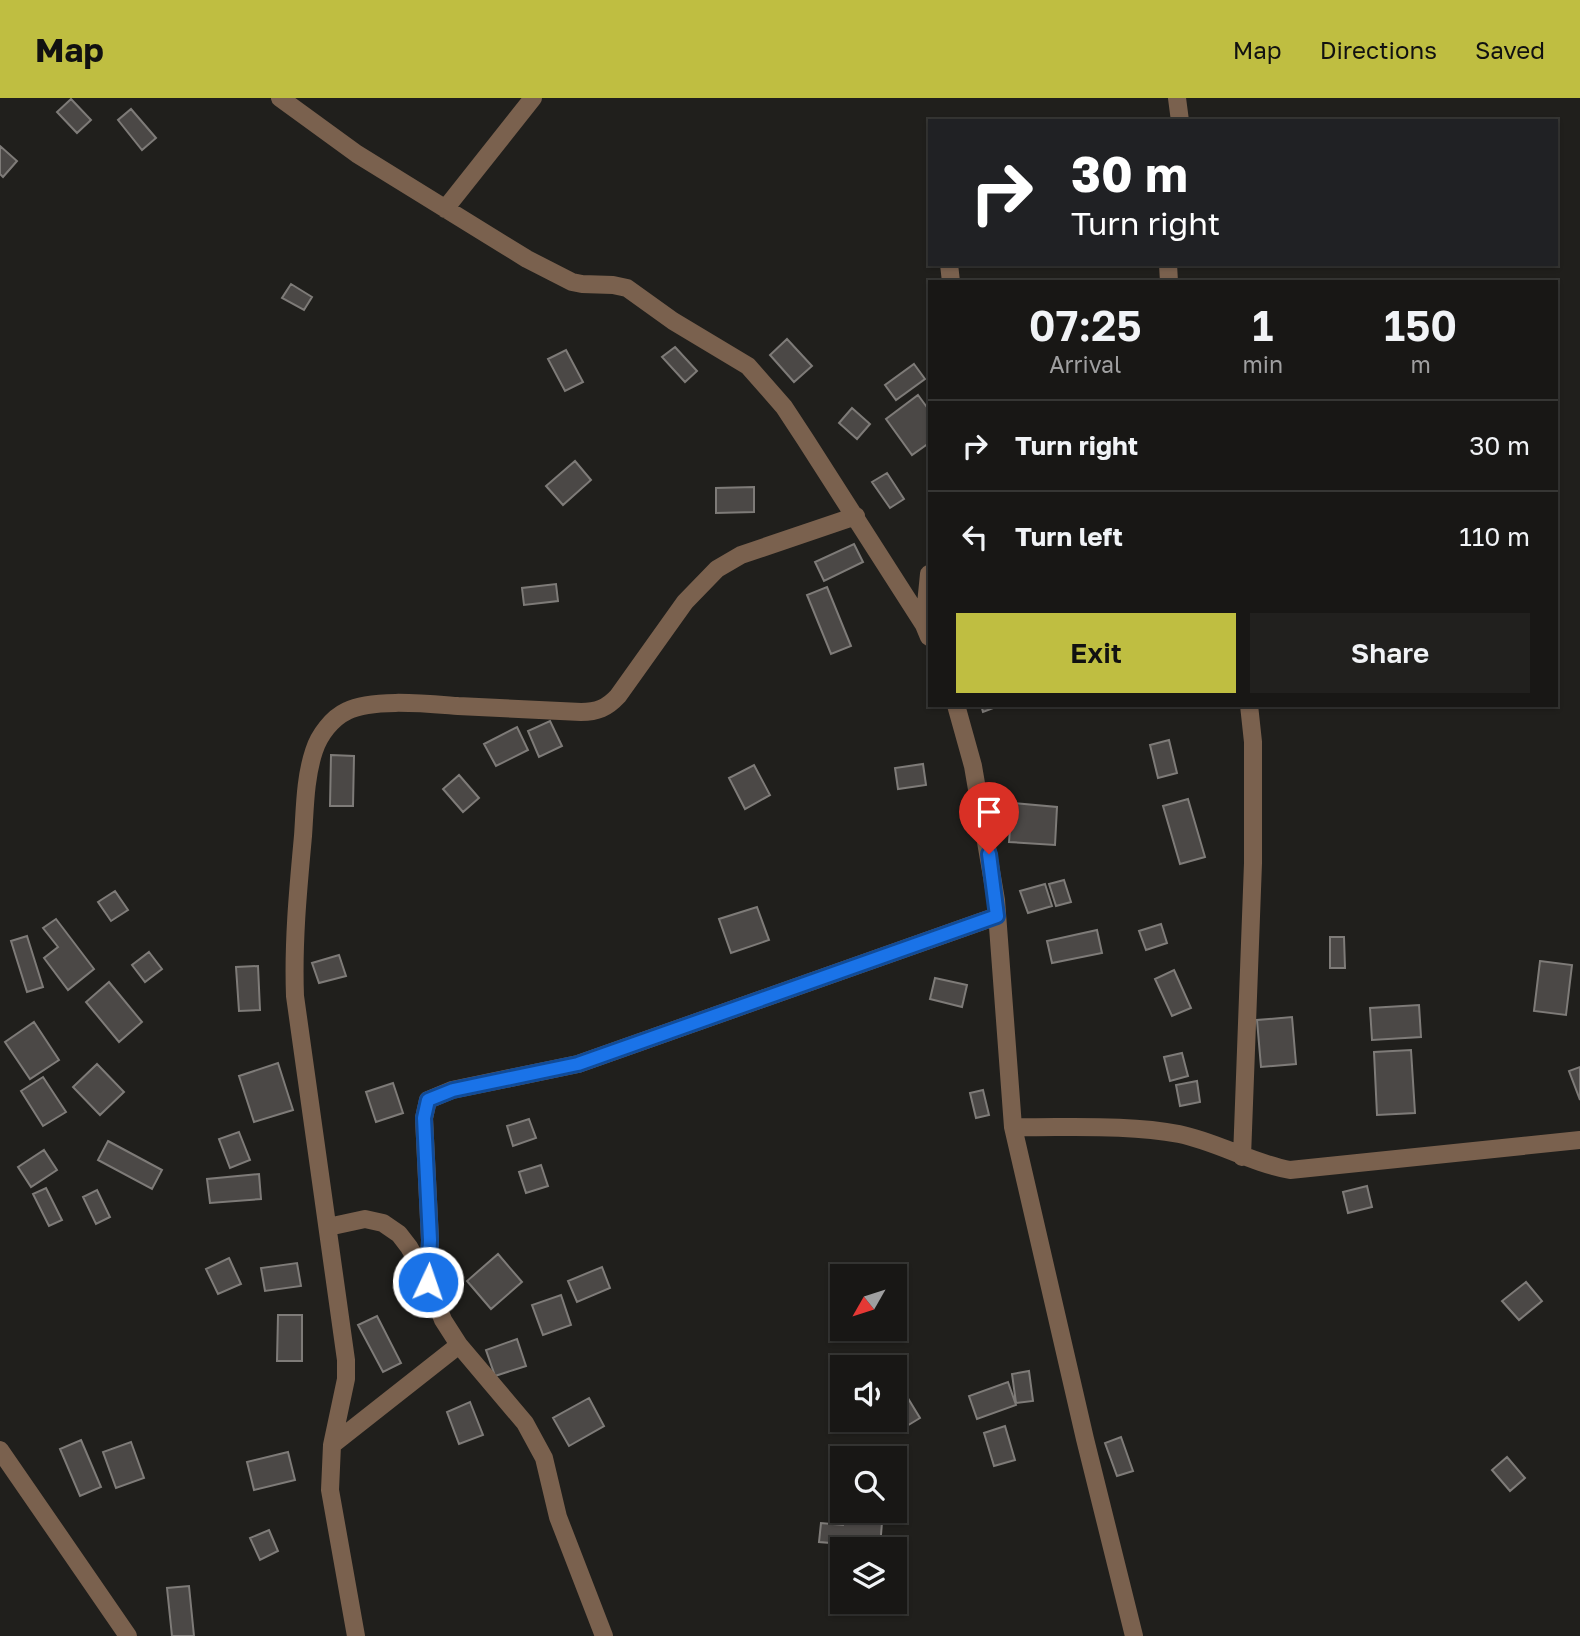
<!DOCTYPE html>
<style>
:root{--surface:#181715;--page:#21201e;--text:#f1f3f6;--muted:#9f9fa0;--line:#363634;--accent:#bfbe41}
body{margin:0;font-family:"Golos Text",sans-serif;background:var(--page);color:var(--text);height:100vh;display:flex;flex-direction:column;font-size:26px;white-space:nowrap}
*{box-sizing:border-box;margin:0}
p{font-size:23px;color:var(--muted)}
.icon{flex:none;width:38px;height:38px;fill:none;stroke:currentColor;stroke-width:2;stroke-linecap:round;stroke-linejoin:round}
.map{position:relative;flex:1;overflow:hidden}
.panel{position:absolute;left:928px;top:182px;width:630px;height:427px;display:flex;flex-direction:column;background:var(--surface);border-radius:0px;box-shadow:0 2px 5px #0004,0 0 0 2px var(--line)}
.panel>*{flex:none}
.top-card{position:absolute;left:928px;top:21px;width:630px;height:147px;border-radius:0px;box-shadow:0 2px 5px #0004,0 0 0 2px var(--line);background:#202124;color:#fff;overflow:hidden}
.needle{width:46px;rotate:231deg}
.tools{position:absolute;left:830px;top:1166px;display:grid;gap:14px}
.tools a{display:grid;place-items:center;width:77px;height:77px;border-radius:0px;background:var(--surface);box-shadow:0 2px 5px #0004,0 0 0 2px var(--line);font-size:35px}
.pin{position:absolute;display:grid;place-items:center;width:60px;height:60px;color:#fff;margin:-72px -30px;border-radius:50% 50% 50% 0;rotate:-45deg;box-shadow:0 0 7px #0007}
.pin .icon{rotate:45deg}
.me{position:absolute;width:77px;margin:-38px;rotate:3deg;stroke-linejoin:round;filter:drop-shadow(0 0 5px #0008)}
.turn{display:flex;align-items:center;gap:24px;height:147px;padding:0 28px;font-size:32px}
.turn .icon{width:91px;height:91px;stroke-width:2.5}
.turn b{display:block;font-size:49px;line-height:60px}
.eta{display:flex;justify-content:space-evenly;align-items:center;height:119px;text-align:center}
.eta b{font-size:42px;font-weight:600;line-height:49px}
.cta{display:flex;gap:14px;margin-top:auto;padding:14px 28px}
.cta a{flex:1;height:80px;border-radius:0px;background:var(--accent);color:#111;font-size:28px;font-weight:600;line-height:80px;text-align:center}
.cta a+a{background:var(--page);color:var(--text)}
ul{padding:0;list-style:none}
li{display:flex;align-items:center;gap:21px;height:91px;padding:0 28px;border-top:2px solid var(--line)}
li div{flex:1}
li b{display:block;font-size:26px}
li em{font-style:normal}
header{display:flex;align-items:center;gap:42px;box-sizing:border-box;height:98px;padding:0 35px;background:var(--accent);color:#111}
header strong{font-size:33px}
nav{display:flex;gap:38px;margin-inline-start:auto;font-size:24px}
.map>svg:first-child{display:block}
</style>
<header>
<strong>Map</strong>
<nav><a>Map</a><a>Directions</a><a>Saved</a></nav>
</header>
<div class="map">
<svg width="1580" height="1538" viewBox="0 0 1580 1538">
<rect width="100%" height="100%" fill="#201f1c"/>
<path fill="#4b4846" stroke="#7e7b78" stroke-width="2" d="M 71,1 L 91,22 L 77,35 L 57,14 Z
M 131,11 L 156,40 L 142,52 L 118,22 Z
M 0,48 L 17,63 L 3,79 L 0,76 Z
M 291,186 L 312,199 L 304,212 L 282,200 Z
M 787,241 L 812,268 L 794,284 L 770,257 Z
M 675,249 L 697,273 L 685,284 L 662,259 Z
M 566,252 L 583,284 L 565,293 L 548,261 Z
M 914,266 L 925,281 L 896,302 L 885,287 Z
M 918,297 L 929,312 L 929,345 L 912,357 L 886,321 Z
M 852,310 L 870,326 L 857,341 L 839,325 Z
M 575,363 L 591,382 L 563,407 L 546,388 Z
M 887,375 L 904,401 L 890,410 L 872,384 Z
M 754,389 L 754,414 L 716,415 L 716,390 Z
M 854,446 L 863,464 L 824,483 L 815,464 Z
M 556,486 L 558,503 L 524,507 L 522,490 Z
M 827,489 L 851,548 L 831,556 L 807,497 Z
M 981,607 L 1001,607 L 983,614 Z
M 550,623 L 562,648 L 539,659 L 528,633 Z
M 517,629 L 528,652 L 496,668 L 484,646 Z
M 1169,642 L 1177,675 L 1158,680 L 1150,647 Z
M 331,657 L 354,658 L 353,708 L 330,708 Z
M 923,666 L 926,687 L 898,691 L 895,670 Z
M 754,667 L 770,697 L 745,711 L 729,680 Z
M 459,677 L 479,700 L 463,714 L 443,691 Z
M 1188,701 L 1205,759 L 1180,766 L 1163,708 Z
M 1012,705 L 1057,709 L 1055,747 L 1009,744 Z
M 1064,782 L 1071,804 L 1056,808 L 1049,786 Z
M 1045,786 L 1052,808 L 1028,815 L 1020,793 Z
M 115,793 L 128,812 L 111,823 L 98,804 Z
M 757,809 L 769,842 L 731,855 L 719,821 Z
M 56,821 L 94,871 L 68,892 L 44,860 L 58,849 L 43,830 Z
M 1161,826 L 1167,845 L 1146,852 L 1139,833 Z
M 1097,832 L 1102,855 L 1052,865 L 1047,843 Z
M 27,838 L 43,889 L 27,894 L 11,843 Z
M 1330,839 L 1344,839 L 1345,870 L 1330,870 Z
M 149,854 L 162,871 L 145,884 L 132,867 Z
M 339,857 L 346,878 L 319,885 L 312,865 Z
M 1540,863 L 1572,867 L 1566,917 L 1534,913 Z
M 258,868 L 260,912 L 239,913 L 236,869 Z
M 1174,872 L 1191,910 L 1172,918 L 1155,881 Z
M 935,880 L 967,887 L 962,909 L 930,901 Z
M 109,884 L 142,924 L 119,944 L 86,904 Z
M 1419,907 L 1421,939 L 1372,942 L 1370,910 Z
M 1292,919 L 1296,966 L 1261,969 L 1257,922 Z
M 34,924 L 59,962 L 30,981 L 5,944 Z
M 1411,952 L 1415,1015 L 1377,1017 L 1374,954 Z
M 1182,955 L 1188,978 L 1170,983 L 1164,959 Z
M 278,965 L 293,1012 L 254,1024 L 239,978 Z
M 97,966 L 124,994 L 100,1017 L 73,989 Z
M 1580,969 L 1580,1002 L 1569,973 Z
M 43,979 L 66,1014 L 43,1028 L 21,993 Z
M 1197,983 L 1200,1004 L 1180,1008 L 1176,987 Z
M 393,985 L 403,1015 L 376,1024 L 366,994 Z
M 983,992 L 989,1017 L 976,1020 L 970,995 Z
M 529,1021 L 536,1040 L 513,1048 L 507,1028 Z
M 239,1034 L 250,1062 L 230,1070 L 219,1041 Z
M 108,1043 L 162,1072 L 152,1091 L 98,1062 Z
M 44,1052 L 57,1072 L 31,1089 L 18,1069 Z
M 541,1067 L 548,1088 L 526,1095 L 519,1074 Z
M 259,1076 L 261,1101 L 210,1105 L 207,1081 Z
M 1367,1088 L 1372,1109 L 1348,1115 L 1343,1094 Z
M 46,1090 L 62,1122 L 49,1128 L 33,1096 Z
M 97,1092 L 110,1119 L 96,1126 L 83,1099 Z
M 498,1156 L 522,1184 L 491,1211 L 467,1183 Z
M 229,1160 L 241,1186 L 218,1196 L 206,1171 Z
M 297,1165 L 301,1188 L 265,1193 L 261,1170 Z
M 602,1169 L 610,1190 L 577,1204 L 568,1183 Z
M 1526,1184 L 1542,1203 L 1519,1222 L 1502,1203 Z
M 561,1197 L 571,1227 L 543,1237 L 532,1207 Z
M 278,1217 L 302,1217 L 302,1263 L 277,1263 Z
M 377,1218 L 401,1265 L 383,1274 L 358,1227 Z
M 517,1241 L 526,1268 L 495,1278 L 486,1252 Z
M 1029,1273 L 1033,1303 L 1016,1305 L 1012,1276 Z
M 1008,1284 L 1016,1307 L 977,1321 L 969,1298 Z
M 906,1297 L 920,1320 L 897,1334 L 889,1321 L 894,1321 L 894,1304 Z
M 589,1300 L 604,1328 L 569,1348 L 553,1320 Z
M 470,1304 L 483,1337 L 459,1346 L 447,1314 Z
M 1005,1328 L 1015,1362 L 994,1368 L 984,1335 Z
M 1121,1339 L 1133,1373 L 1117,1378 L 1105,1345 Z
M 81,1342 L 101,1389 L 80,1398 L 60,1351 Z
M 131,1344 L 144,1380 L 116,1390 L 103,1354 Z
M 288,1354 L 295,1382 L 254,1392 L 247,1364 Z
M 1507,1359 L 1525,1380 L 1510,1393 L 1492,1372 Z
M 845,1412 L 883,1412 L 880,1449 L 819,1444 L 821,1425 L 843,1427 Z
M 269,1432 L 278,1453 L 260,1462 L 250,1440 Z
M 189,1488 L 194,1538 L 172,1538 L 167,1490 Z"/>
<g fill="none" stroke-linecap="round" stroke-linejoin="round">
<path stroke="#7a614e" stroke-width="18" d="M 280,0 L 357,56 L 527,161 L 572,184 L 582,186 L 613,187 L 627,190 L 673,223 L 748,268 L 784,309 L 805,341 L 924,527 L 929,539
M 1177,0 L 1180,23
M 445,111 L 533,0
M 949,166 L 951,184
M 1168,166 L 1169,184
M 924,527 L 929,476
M 956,607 L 973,668 L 996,802 L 1013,1029 L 1085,1341 L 1134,1538
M 1013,1029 C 1066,1030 1128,1026 1179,1036 C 1218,1044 1251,1065 1290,1072 L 1580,1042
M 1242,1059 L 1253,765 L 1253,644 L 1249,607
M 328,1129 L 365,1121 L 383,1125 L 399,1136 L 409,1149 L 428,1183 L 443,1222 L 459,1247 L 525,1325 L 544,1360 L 558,1419 L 604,1538
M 428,1183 L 430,1142 L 424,1020 L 428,1002 L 452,992 L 578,966 L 997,818
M 332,1347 L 459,1247
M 0,1352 L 128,1538
M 356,1538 L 330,1392 L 332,1347 L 346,1281 L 346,1262 L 295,898 C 293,844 298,792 303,738 C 305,710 305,680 314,653 C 319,637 332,620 347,613 C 372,600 430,606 458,608 C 499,610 540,612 581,614 C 597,614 607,610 618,598 L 685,504 L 717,471 L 741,457 L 856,418"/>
</g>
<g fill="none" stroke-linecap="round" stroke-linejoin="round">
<defs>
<path id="route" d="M 428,1184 L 430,1142 L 424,1020 L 428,1002 L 453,992 L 578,966 L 997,818 L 989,756"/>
</defs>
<use href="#route" stroke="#114b97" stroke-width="18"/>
<use href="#route" stroke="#1a73e8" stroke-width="12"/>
</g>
</svg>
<div class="tools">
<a><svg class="needle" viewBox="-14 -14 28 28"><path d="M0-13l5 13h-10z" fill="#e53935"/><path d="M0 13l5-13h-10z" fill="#9f9fa0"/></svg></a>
<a><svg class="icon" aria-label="sound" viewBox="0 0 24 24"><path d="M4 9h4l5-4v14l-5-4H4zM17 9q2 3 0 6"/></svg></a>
<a><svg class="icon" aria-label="search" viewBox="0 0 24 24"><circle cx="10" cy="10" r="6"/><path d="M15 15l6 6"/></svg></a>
<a><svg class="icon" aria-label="layers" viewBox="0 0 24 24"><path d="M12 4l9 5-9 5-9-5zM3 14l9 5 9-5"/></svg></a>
</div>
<div class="pin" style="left:989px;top:756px;background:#d93025"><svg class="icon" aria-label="arrive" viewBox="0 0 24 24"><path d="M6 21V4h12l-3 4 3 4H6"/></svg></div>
<svg class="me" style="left:428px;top:1184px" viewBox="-20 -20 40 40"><circle r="17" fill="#1a73e8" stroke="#fff" stroke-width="3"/><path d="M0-11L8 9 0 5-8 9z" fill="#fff"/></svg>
<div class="top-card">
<div class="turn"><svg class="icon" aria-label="right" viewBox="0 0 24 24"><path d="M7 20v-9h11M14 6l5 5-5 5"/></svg><div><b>30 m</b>Turn right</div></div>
</div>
<section class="panel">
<div class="eta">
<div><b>07:25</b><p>Arrival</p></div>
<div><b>1</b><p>min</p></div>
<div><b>150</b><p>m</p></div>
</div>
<ul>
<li><svg class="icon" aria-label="right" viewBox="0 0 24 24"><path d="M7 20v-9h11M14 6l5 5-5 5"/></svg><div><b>Turn right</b></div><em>30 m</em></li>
<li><svg class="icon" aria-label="left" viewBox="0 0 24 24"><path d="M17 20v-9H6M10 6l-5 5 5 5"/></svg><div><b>Turn left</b></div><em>110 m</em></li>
</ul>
<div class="cta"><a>Exit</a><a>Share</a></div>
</section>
</div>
